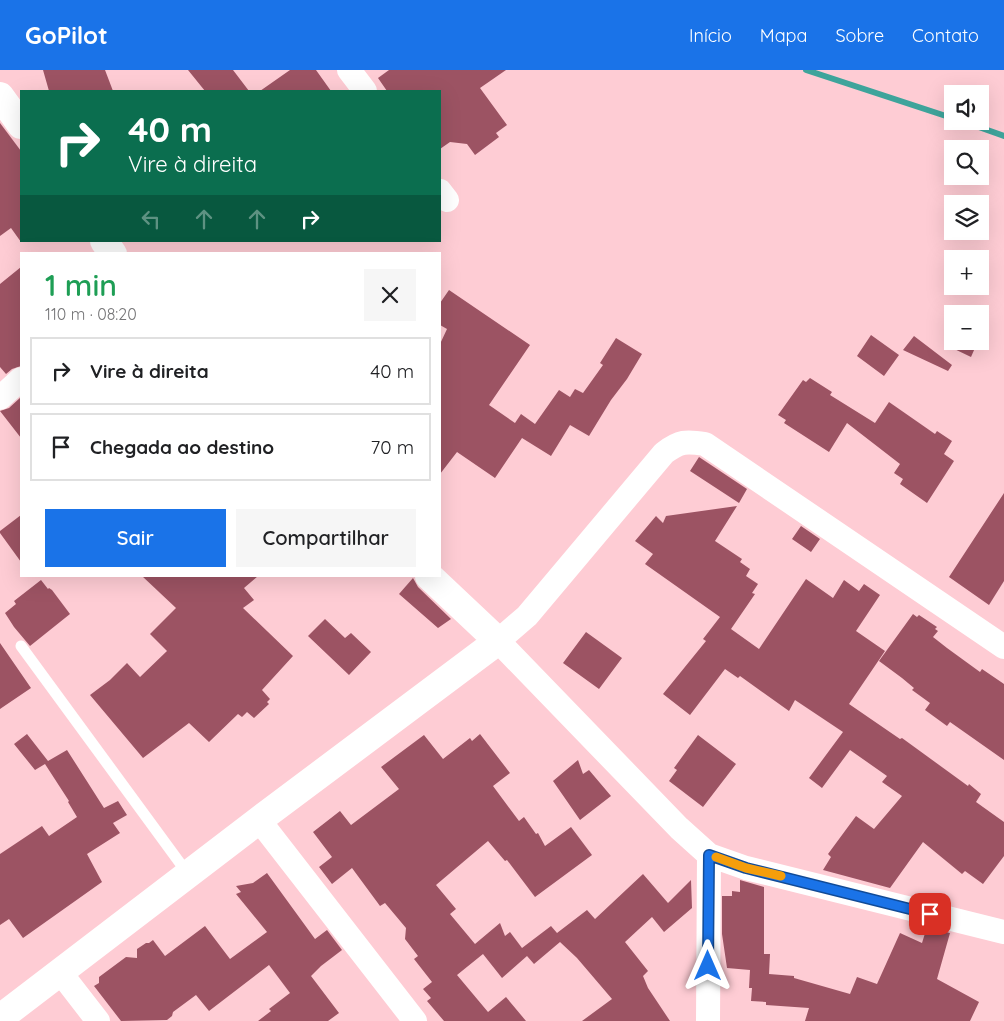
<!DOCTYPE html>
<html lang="pt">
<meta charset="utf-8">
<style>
:root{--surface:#fff;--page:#f6f6f6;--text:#202124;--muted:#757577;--line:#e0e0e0;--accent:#1a73e8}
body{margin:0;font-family:Quicksand,sans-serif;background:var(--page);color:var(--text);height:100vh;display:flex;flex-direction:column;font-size:19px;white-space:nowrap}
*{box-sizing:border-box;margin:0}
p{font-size:16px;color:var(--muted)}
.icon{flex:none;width:28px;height:28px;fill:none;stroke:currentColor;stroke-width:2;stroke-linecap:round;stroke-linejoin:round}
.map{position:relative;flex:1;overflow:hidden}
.drawer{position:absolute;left:20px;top:182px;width:421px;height:325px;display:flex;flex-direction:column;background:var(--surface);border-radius:0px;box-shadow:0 5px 20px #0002}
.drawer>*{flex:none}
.top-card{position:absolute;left:20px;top:20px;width:421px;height:152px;border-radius:0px;box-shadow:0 5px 20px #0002;background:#0b6e4f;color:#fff;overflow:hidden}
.tools{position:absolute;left:944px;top:15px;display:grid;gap:10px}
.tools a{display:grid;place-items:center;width:45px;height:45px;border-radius:0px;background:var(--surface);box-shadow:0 5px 20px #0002;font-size:25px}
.pin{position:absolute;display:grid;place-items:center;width:42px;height:42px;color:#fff;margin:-21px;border-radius:10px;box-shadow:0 2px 8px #0006}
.me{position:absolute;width:55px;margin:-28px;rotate:0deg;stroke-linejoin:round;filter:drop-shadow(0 0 4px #0008)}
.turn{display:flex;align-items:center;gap:18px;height:105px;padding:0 25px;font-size:22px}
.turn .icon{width:65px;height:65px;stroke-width:2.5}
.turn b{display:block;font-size:35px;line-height:42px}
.lanes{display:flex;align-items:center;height:48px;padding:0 25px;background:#0003;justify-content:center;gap:25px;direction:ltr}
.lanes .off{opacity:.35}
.round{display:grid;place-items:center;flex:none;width:52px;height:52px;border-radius:0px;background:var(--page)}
.head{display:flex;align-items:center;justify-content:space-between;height:85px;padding:0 25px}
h1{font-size:30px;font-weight:600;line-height:38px;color:#1e9e55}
.primary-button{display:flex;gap:10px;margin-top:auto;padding:10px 25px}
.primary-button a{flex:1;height:58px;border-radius:0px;background:var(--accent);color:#fff;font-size:20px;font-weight:600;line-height:58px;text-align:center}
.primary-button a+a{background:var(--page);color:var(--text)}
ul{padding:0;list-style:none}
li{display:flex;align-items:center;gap:15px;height:68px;margin:0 10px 8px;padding:0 15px;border:2px solid var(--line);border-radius:0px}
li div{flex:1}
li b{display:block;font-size:19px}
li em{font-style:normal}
header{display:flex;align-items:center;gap:30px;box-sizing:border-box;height:70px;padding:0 25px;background:var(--accent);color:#fff}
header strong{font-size:24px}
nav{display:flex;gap:28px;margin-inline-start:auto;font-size:18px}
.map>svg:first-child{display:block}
</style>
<header>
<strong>GoPilot</strong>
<nav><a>Início</a><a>Mapa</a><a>Sobre</a><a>Contato</a></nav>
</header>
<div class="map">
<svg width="1004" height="951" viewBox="0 0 1004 951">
<rect width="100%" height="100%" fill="#feccd4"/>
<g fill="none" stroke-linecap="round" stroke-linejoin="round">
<path stroke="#3ea49b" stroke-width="6" d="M 806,0 L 952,48
M 962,51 L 1004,66"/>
</g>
<path fill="#9c5363" d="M 43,0 L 105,0 L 113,21 L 49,21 Z
M 188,0 L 233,0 L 249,21 L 205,21 Z
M 290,0 L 316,0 L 331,21 L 260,21 Z
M 389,0 L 506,0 L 480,18 L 507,55 L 496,63 L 499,67 L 475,85 L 467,74 L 450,72 L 440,79 L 440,21 L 387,21 L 378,8 Z
M 0,53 L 21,81 L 21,172 L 11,158 L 0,166 Z
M 21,197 L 21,296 L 12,299 L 6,304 L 0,297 L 0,214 Z
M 449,220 L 530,275 L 489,335 L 515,353 L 521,344 L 535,354 L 559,320 L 570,327 L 575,319 L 583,323 L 603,295 L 600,293 L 616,268 L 642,284 L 627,309 L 611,330 L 589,366 L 570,355 L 551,386 L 522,368 L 495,408 L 457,382 L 440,404 L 440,274 L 447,259 L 440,255 L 440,233 Z
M 952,262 L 952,271 L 978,271 L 971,287 L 946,275 Z
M 871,265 L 899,285 L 884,306 L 857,286 Z
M 914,266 L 952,295 L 948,301 L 903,280 Z
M 810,308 L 832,322 L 830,325 L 875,353 L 889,332 L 935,364 L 937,361 L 952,371 L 944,384 L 954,391 L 927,433 L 900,414 L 903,409 L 894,403 L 900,394 L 847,353 L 829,382 L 784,353 L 786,350 L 778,345 L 803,310 L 806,312 Z
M 21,327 L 21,368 L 0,341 L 9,338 Z
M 699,387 L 747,419 L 739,433 L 690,401 Z
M 1004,423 L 1004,511 L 989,535 L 949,507 Z
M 737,436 L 715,471 L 742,489 L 740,492 L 750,499 L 746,506 L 758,514 L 752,523 L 755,524 L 731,559 L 759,579 L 806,509 L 833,528 L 844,510 L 859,521 L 864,514 L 880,525 L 856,561 L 885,581 L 849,634 L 900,669 L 902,668 L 968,716 L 969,714 L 981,724 L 976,732 L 1004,752 L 1004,786 L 983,814 L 965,801 L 962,804 L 923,772 L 890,818 L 823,800 L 831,787 L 828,784 L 856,746 L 874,759 L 902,726 L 882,712 L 887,706 L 850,680 L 822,718 L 809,708 L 843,662 L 795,630 L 789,641 L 740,606 L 738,608 L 725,599 L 690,645 L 663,624 L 706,571 L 703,569 L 720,547 L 645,494 L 653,484 L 635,471 L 656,446 L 663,453 L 666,446 Z
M 21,445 L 21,492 L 0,463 L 0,461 Z
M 801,456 L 820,469 L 811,482 L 792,469 Z
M 142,506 L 258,506 L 244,518 L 254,530 L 243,538 L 293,586 L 262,620 L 270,629 L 267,632 L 269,634 L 254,648 L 247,642 L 242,647 L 238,644 L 209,672 L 189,653 L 143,688 L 90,625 L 110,610 L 127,593 L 140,607 L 167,581 L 150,564 L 176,538 Z
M 413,508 L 418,517 L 451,549 L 438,558 L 399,524 Z
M 41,510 L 48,519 L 49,518 L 52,520 L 70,544 L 30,576 L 14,557 L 5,543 L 16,534 L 14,531 Z
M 913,544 L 917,547 L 919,545 L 937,557 L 935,559 L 938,561 L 933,567 L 947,578 L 980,602 L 982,599 L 1004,614 L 1004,690 L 950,652 L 947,656 L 925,640 L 930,633 L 912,620 L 914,618 L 902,608 L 879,591 Z
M 325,549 L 345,568 L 351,563 L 371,582 L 349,605 L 308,566 Z
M 586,562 L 622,588 L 599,619 L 563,593 Z
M 0,573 L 31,618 L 0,639 Z
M 27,664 L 48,691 L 67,680 L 104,738 L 118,731 L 127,745 L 113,753 L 120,763 L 87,784 L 102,812 L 23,868 L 9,849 L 0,855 L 0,784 L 42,756 L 49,766 L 77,747 L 68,732 L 69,731 L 45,694 L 35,700 L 14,674 Z
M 480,664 L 510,703 L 493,716 L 519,751 L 524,747 L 536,764 L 538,763 L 545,776 L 571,757 L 592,785 L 535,827 L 507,790 L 505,791 L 488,771 L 436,815 L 456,839 L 450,844 L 475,874 L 500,853 L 505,866 L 510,862 L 522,878 L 551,856 L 557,863 L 587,840 L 595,849 L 643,804 L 668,833 L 691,810 L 692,838 L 664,862 L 652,847 L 625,872 L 648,901 L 643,906 L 648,918 L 670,951 L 582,951 L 612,929 L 577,888 L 560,872 L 534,894 L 527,886 L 502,908 L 483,884 L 457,905 L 488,942 L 506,927 L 526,951 L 444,951 L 427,931 L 431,928 L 423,919 L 432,912 L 414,889 L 418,886 L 405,869 L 406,858 L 385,833 L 380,836 L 352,798 L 332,814 L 319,797 L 332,787 L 313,762 L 340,741 L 351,755 L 399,719 L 381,697 L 424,665 L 443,689 L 470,668 L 472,671 Z
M 698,665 L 736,694 L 703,737 L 669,711 L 677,700 L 674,698 Z
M 578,690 L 583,704 L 589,700 L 611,726 L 580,750 L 553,711 Z
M 267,803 L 315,869 L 327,860 L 342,880 L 321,896 L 311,906 L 339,943 L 328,951 L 258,951 L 271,941 L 269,939 L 290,923 L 269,895 L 209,941 L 196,925 L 173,942 L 172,946 L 167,950 L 121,951 L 94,916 L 99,913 L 99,907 L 126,887 L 137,888 L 137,879 L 146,873 L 149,873 L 153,870 L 165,886 L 205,856 L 230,889 L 267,862 L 236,824 L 241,822 L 236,816 L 253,813 Z
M 740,810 L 764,817 L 764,884 L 770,884 L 769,904 L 794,906 L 794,908 L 850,924 L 857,907 L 877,914 L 900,863 L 922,873 L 927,857 L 950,863 L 937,909 L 979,932 L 970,951 L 805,951 L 809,938 L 766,935 L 766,932 L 751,931 L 752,918 L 749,918 L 750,900 L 727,898 L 722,864 L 722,826 L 732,826 L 732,821 L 740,822 Z"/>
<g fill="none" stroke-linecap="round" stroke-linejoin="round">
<path stroke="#fff" stroke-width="11" d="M 21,576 L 188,804"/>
<path stroke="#fff" stroke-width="24" d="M 349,0 L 365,21
M 440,121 L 447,130
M 0,328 L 21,309
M 1004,577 L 705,374 C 686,371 680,371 664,383 L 527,546 L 498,571 L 679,758 L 709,785 L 746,798 L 1004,862
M 259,750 L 415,951
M 60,902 L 98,951
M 708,951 L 709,785"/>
<path stroke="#fff" stroke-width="28" d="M 0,26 L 21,55
M 104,171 L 113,184
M 0,948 L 259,750 L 498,571 L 429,506"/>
</g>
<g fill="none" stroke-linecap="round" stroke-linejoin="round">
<defs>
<path id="route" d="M 708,896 L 709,785 L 746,798 L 930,844"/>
</defs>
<use href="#route" stroke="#114b97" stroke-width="12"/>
<use href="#route" stroke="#1a73e8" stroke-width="9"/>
<path stroke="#f59e0b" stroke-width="9" d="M 716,787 L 746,798 L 781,806"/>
</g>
</svg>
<div class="tools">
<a><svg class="icon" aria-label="sound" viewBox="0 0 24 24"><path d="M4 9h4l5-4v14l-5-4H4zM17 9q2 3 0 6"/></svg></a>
<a><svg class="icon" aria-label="search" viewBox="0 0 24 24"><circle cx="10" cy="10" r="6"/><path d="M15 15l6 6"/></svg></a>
<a><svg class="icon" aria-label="layers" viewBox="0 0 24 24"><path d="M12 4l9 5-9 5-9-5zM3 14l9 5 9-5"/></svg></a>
<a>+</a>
<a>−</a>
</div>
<div class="pin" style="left:930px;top:844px;background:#d93025"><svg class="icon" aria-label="arrive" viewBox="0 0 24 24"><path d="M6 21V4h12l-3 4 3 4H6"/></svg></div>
<svg class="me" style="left:708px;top:896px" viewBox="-20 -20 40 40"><path d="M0-17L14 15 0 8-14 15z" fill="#1a73e8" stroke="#fff" stroke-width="4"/></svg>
<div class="top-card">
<div class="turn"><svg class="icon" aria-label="right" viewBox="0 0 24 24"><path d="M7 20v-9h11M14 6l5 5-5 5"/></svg><div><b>40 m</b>Vire à direita</div></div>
<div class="lanes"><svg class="icon off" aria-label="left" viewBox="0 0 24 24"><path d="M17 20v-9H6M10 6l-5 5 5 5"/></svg><svg class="icon off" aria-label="ahead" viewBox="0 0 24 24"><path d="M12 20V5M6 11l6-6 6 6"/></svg><svg class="icon off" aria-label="ahead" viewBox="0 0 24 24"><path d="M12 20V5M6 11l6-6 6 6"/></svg><svg class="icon" aria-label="right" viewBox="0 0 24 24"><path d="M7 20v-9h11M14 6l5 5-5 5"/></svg></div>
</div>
<section class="drawer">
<div class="head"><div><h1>1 min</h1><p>110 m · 08:20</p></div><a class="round"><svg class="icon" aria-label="close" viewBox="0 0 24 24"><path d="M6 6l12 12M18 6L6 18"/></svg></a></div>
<ul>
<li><svg class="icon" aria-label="right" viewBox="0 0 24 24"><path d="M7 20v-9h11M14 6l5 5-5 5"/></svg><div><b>Vire à direita</b></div><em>40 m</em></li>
<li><svg class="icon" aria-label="arrive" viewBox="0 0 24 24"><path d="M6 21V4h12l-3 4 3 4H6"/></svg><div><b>Chegada ao destino</b></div><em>70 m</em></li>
</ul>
<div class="primary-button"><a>Sair</a><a>Compartilhar</a></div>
</section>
</div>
